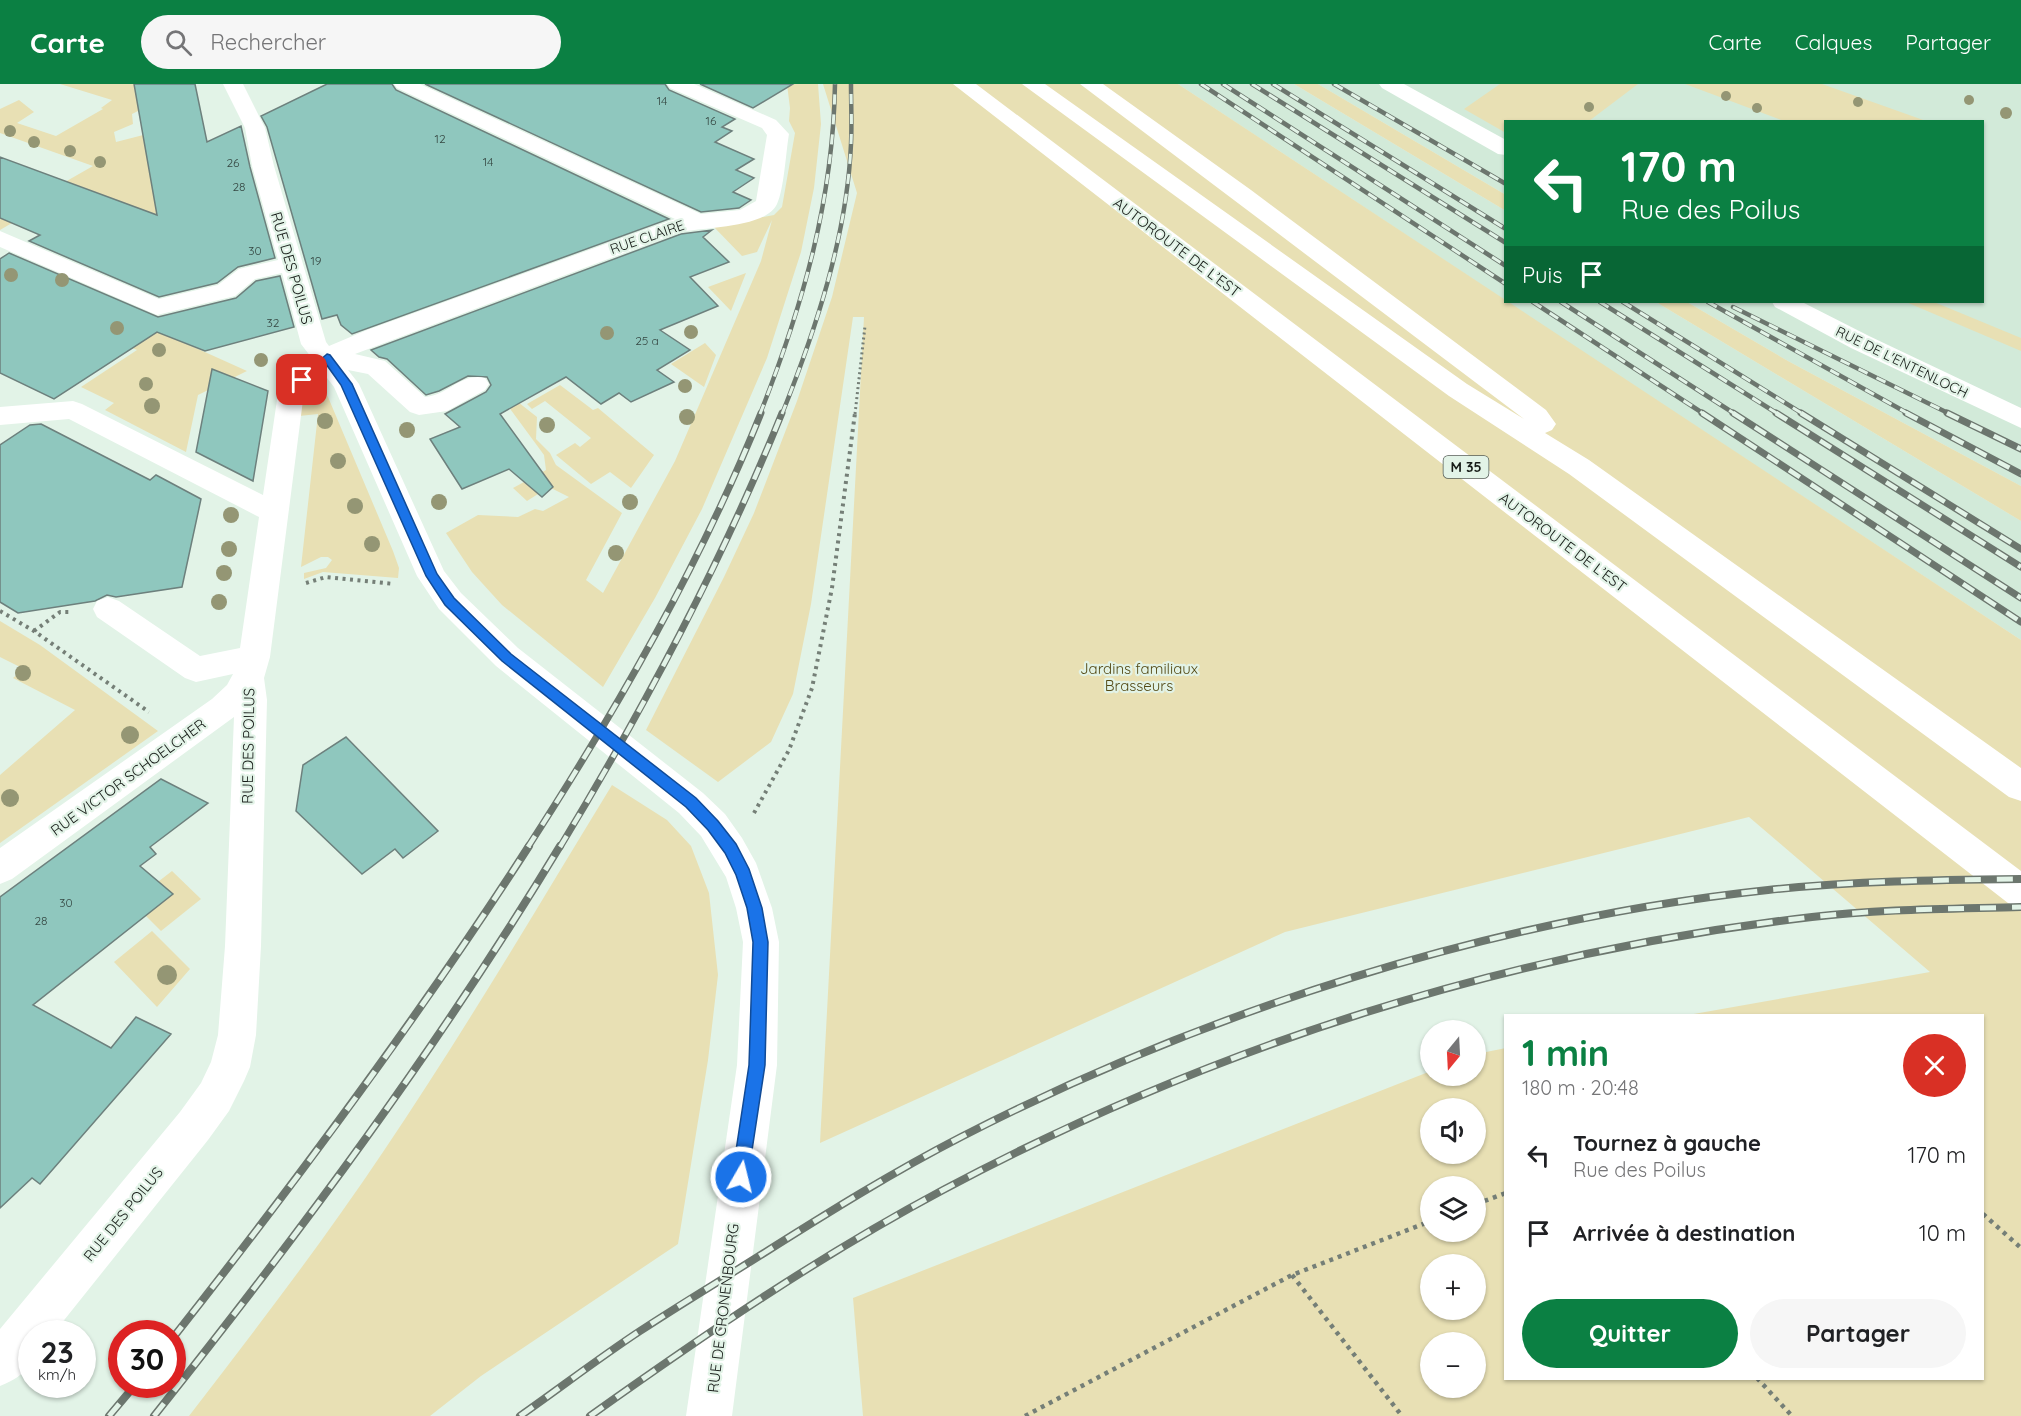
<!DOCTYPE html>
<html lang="fr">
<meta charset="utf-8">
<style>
:root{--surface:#fff;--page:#f6f6f6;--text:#202124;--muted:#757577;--accent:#0b8043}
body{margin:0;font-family:Quicksand,sans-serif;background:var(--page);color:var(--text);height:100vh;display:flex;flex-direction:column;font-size:22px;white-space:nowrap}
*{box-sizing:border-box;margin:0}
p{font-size:20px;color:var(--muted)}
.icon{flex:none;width:33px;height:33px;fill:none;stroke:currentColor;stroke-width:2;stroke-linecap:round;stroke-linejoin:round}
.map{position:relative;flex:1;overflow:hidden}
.details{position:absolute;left:1504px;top:930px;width:480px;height:366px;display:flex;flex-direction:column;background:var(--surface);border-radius:0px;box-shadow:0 2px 4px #0004}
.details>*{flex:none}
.top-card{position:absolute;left:1504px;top:36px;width:480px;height:183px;border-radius:0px;box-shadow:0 2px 4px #0004;background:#0b8043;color:#fff;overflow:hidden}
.needle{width:39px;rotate:198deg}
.buttons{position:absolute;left:1420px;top:936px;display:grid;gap:12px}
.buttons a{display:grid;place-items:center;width:66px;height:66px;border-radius:50%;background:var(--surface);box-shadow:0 2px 4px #0004;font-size:30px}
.speed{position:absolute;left:18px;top:1236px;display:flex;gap:12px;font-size:30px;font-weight:700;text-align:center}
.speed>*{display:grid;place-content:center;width:78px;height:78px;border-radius:50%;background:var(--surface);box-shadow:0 2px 4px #0004;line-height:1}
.speed small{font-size:15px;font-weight:400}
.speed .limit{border:9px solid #d22;background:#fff;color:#111}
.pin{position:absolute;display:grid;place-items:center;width:51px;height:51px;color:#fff;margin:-26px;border-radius:12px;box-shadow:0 3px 9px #0006}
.me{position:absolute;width:66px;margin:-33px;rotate:8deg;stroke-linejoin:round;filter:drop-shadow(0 0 4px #0008)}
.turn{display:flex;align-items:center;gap:21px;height:126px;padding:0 18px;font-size:27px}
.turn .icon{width:78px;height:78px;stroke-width:2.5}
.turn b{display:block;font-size:42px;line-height:51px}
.then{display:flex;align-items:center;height:57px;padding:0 18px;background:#0003;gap:12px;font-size:22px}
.round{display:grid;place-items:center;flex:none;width:63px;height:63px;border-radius:32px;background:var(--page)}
.summary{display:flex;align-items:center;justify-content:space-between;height:102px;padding:0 18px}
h1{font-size:36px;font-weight:800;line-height:45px;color:var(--accent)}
.button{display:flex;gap:12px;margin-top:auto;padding:12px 18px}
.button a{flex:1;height:69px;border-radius:36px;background:var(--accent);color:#fff;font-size:24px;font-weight:800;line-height:69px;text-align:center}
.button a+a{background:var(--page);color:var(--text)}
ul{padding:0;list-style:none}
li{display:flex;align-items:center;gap:18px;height:78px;padding:0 18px}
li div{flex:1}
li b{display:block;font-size:22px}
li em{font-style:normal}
header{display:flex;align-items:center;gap:36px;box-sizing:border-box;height:84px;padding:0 30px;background:var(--accent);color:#fff}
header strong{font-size:28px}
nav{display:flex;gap:33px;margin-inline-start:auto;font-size:21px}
.search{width:420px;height:54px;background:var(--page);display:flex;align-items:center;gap:15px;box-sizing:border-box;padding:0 21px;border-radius:33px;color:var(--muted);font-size:22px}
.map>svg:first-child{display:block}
</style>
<header>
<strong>Carte</strong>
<div class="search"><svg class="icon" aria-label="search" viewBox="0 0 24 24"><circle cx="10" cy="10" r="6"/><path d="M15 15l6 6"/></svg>Rechercher</div>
<nav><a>Carte</a><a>Calques</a><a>Partager</a></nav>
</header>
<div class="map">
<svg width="2021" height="1332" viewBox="0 0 2021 1332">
<rect width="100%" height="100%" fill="#e2f3e7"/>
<path fill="#d2ead9" d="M 1178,0 L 1294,0 L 1506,127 L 1506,217 Z
M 1318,0 L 2021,0 L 2021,402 L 1788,277 L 1687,218 L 1983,218 L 1983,38 L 1506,38 L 1506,111 Z
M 1507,218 L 1656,218 L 2021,437 L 2021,556 Z"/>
<path fill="#e8e0b4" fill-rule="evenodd" d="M 60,0 L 152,0 L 197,12 L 138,27 L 132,30 L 133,40 L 114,48 L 116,58 L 151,49 L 228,159 L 77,101 L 0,146 L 0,135 L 93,82 L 0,49 L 0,25 L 19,16 L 34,28 L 17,39 L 56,52 L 103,25 L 101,24 L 112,16 Z
M 787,0 L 818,0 L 821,40 L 814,104 L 801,168 L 767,274 L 702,425 L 655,514 L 603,603 L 502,521 L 472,488 L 446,449 L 478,431 L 518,433 L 535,425 L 543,427 L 569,413 L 549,403 L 527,417 L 513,404 L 546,386 L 544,371 L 508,322 L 509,311 L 537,333 L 536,355 L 550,369 L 556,381 L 622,429 L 586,496 L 603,509 L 675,377 L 761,177 L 772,136 L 757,168 L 742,172 L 713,142 L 774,131 L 782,123 L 795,49 L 789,37 L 790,24 Z
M 823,0 L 1178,0 L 2021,556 L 2021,1332 L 863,1332 L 853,1214 L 1431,987 L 1431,992 L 1476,992 L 1476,970 L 1506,964 L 1506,1294 L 1983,1294 L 1983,932 L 1688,931 L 1930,888 L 1749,733 L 1285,848 L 820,1059 L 864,233 L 853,233 L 811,520 L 793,610 L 771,658 L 718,698 L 646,646 L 724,493 L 754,429 L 797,317 L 832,213 L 857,109 ZM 1431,1024 L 1476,1024 L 1476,1070 L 1431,1070 ZM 1431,1102 L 1476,1102 L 1476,1148 L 1431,1148 ZM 1431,1180 L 1476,1180 L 1476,1226 L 1431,1226 ZM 1431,1258 L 1476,1258 L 1476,1304 L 1431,1304 Z
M 1294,0 L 1318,0 L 1506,111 L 1506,127 Z
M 1500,0 L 1638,0 L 1589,37 L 1506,38 L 1506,49 L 1464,25 Z
M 1685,0 L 1822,0 L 1926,37 L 1784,37 Z
M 16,183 L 247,287 L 198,311 L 186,368 L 105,326 L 114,319 L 81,303 L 137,266 L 47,226 L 0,193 Z
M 746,189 L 731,227 L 708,203 Z
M 1656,218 L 1687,218 L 1788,277 L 2021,402 L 2021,437 Z
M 1906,218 L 1934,218 L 2021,254 L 2021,267 Z
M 705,259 L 716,271 L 704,303 L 671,280 Z
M 560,301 L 593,326 L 598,324 L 654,371 L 631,404 L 610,388 L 591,400 L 556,371 L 575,359 L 580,363 L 591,354 L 545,317 L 532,325 L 527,320 Z
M 315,303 L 321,304 L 328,313 L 393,467 L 399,484 L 398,494 L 323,488 L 304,495 L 304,489 L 326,484 L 332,476 L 328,473 L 321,473 L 301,483 L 318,330 L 299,332 L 302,311 Z
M 0,537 L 40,561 L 158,647 L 0,759 L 0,691 L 75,626 L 13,594 L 24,585 L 0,573 Z
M 612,701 L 667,736 L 691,762 L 709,809 L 718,891 L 708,976 L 678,1160 L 481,1292 L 430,1332 L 189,1332 C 256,1245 322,1159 383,1068 C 464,948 537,824 612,701 Z
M 172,787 L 201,815 L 161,847 L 132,818 Z
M 152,847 L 190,885 L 157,923 L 114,878 Z"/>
<path fill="#8fc7be" stroke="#6d807d" stroke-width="1.5" d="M 134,0 L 195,0 L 207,58 L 241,42 L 250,83 L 275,174 L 238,183 L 217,199 L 159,213 L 29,157 L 40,151 L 0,134 L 0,73 L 157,131 Z
M 327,0 L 392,0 L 396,6 L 669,135 L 352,250 L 341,241 L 337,231 L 322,235 L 267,43 L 261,32 Z
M 425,0 L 665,0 L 669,6 L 735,35 L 722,43 L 732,47 L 715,58 L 754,75 L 736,86 L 754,94 L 733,108 L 751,116 L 739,124 L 701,128 Z
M 700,0 L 793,0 L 753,24 Z
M 712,146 L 703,153 L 729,178 L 690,193 L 718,222 L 660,246 L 690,266 L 657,286 L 674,298 L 631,318 L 619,309 L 601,320 L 566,293 L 500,330 L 553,403 L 542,413 L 509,385 L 462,405 L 430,355 L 460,343 L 445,330 L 486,308 L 491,301 L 487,293 L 468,292 L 439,307 L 426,311 L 387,275 L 379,273 L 371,266 L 681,150 Z
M 9,169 L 158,233 L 236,214 L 256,197 L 280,192 L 294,243 L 205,267 L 157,248 L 54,315 L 0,289 L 0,175 Z
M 212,285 L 268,307 L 253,397 L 196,368 Z
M 41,340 L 150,396 L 156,391 L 201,415 L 182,503 L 116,513 L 107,511 L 95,517 L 18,529 L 0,518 L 0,361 L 30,341 Z
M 346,653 L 438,747 L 403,774 L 395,765 L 362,790 L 296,727 L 303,681 Z
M 161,695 L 208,719 L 150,763 L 156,770 L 140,782 L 173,810 L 33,921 L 111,964 L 136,933 L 171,950 L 40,1100 L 32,1094 L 0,1124 L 0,813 Z"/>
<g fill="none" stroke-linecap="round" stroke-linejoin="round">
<path stroke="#757f77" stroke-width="3" stroke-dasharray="2 3" stroke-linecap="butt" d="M 855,330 L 865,242"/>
<path stroke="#757f77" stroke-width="4" stroke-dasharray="3 4.5" stroke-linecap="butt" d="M 306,499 L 326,493 L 394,500
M 0,527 L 34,547 L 149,628
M 34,547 L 60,528 L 72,528
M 754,729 L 789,666 L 812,604 L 832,504 L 855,329"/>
<path stroke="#757f77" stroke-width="4.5" stroke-dasharray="4 5" stroke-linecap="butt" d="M 1476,1120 L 1506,1109
M 1983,1130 L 2021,1164
M 1292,1191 L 1402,1332
M 1757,1294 L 1792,1332
M 1025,1332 L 1292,1191 L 1431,1137"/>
<path fill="#fff" fill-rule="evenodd" d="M 223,0 L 243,0 L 265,44 L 274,82 L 326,258 L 329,262 L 367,246 L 675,135 L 397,4 L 394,0 L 420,0 L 701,130 L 740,126 L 756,117 L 767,51 L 762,44 L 670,4 L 667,0 L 694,0 L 776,36 L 789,50 C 786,67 784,106 777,120 C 766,144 704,143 680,148 L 355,270 L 385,277 L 425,313 C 447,312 462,288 485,294 L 489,300 L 485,306 L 447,327 L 419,331 L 410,328 L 368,290 L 348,286 L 359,300 L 444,487 L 461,509 L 518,564 L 703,709 L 725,730 L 742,754 L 756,779 L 772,824 L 779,858 L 777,981 L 732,1332 L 686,1332 L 737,981 L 743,858 L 736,824 L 726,793 L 701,752 L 679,729 L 496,582 L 439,525 L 417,492 L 334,303 L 324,290 L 312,302 L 303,316 L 270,573 L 264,594 L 267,616 L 261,862 L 256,951 L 250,983 L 244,997 L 229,1027 L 208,1056 L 53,1250 L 32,1250 C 32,1279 30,1290 0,1302 L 0,1245 L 180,1028 L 201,999 L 211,978 L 218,951 L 225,862 L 234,633 L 12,795 L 0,800 L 0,764 L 212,615 L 227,601 L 233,590 L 196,598 L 185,594 L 97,533 L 93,525 L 97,517 L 108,513 L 119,517 L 200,572 L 240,564 L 259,433 L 69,335 L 0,341 L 0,323 L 73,317 L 82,320 L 263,411 L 277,316 L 293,290 L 311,273 L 301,260 L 282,189 L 255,195 L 235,212 L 157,231 L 0,163 L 0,147 L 159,215 L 218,201 L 239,185 L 278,176 L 252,82 L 245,44 Z
M 1379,0 L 1404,0 L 1506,56 L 1506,71 L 1498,70 L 1382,4 Z
M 1772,218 L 1802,218 L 1869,252 L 2021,324 L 2021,344 L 1851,264 L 1775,223 Z"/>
<path fill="#fff" fill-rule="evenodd" d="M 953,0 L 976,0 L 2021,787 L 2021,824 L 2008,819 Z
M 1022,0 L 1045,0 L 1467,300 L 1524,335 L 1080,0 L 1103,0 L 1251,106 L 1546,326 L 1556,340 L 1552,346 L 1545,349 L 1589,376 L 2021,684 L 2021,717 L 2009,713 L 1569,390 L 1449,312 Z"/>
<defs>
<path id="rail-far2" d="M 1201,0 L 1506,200
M 1223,0 L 1506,182
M 1252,0 L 1506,159
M 1273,0 L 1506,145
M 1334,0 L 1506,100
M 1533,218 L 1704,330
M 1561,218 L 1735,330
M 1600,218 L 1778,330
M 1623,218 L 1803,330
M 1708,218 L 1909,330
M 1733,223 L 1950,330
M 760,330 C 803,221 833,117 835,0
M 782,330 C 816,245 847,152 851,60 C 852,40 851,20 851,0"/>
<path id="rail-far1" d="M 1702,329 L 2021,538
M 1733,329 L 2021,514
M 1776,329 L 2021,483
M 1801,329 L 2021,465
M 1906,329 L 2021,390
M 1947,329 L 2021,365
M 528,763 C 617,625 700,481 761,329
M 560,763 C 644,624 721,480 782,329"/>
<path id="rail" d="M 172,1255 C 298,1095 419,933 529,762
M 109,1332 L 136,1300
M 154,1332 C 300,1149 439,962 560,762
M 520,1332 C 560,1304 599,1274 640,1247 C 681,1220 723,1195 764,1169 C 829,1128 893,1088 961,1053 C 1206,927 1494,835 1768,806 C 1853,797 1936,796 2021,795
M 590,1332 C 704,1251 819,1172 943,1106 C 1213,962 1508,868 1812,833 C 1881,825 1951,825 2021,823"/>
</defs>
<use href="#rail-far2" stroke="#6c766e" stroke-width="4.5"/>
<use href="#rail-far1" stroke="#6c766e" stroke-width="7"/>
<use href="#rail" stroke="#6c766e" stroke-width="8"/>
<use href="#rail-far2" stroke="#e2f3e7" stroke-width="3" stroke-dasharray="10" stroke-linecap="butt"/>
<use href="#rail-far1" stroke="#e2f3e7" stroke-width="4.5" stroke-dasharray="13" stroke-linecap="butt"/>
<use href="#rail" stroke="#e2f3e7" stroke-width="5" stroke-dasharray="16" stroke-linecap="butt"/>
</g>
<g fill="#949674">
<circle cx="1726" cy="12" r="5"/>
<circle cx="1969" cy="16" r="5"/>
<circle cx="1858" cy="18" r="5"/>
<circle cx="1589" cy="23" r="5"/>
<circle cx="1757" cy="24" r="5"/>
<circle cx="2006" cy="29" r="6"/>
<circle cx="10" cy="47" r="6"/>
<circle cx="34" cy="58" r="6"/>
<circle cx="70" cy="67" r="6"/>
<circle cx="100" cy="78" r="6"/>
<circle cx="11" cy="191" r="7"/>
<circle cx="62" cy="196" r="7"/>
<circle cx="117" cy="244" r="7"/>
<circle cx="691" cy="248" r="7"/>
<circle cx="607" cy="249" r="7"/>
<circle cx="159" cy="266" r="7"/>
<circle cx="261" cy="276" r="7"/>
<circle cx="146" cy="300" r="7"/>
<circle cx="685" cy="302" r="7"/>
<circle cx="152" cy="322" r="8"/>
<circle cx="687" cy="333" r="8"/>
<circle cx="325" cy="337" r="8"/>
<circle cx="547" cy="341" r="8"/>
<circle cx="407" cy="346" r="8"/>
<circle cx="338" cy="377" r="8"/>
<circle cx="439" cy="418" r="8"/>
<circle cx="630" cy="418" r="8"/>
<circle cx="355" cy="422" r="8"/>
<circle cx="231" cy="431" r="8"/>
<circle cx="372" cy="460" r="8"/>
<circle cx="229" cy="465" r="8"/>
<circle cx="616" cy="469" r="8"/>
<circle cx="224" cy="489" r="8"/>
<circle cx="219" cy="518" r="8"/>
<circle cx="23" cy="589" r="8"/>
<circle cx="130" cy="651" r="9"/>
<circle cx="10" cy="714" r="9"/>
<circle cx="167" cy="891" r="10"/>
</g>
<path fill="#1a73e8" stroke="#114b97" stroke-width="1.5" d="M 327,270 L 330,271 L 352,300 L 437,490 L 454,514 L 511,570 L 696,714 L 718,737 L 736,760 L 749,785 L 762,824 L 768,858 L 765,981 L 747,1099 L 741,1101 L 735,1099 L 732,1093 L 749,981 L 753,858 L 747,824 L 736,791 L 725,769 L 708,746 L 686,723 L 502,577 L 445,521 L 426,492 L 341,301 L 326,280 L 306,299 L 302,300 L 297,296 Z"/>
<g text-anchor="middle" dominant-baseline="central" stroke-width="4.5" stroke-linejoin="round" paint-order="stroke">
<g font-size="12" fill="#354742">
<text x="662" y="16">14</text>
<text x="711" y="36">16</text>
<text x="440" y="54">12</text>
<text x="488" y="77">14</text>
<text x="233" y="78">26</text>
<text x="239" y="102">28</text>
<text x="255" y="166">30</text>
<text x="316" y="176">19</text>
<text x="273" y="238">32</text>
<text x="647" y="256">25 a</text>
<text x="66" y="818">30</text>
<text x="41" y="836">28</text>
</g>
<g font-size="14" fill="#171c18" stroke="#e2f3e7">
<text transform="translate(647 153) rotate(-19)">RUE CLAIRE</text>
<text transform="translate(1902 278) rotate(26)">RUE DE L'ENTENLOCH</text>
</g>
<rect fill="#e2f3e7" stroke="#545c56" stroke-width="1.5" x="1443.5" y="372" width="45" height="22" rx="4.5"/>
<g font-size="14" font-weight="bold" fill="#171c18">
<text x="1466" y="383">M 35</text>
</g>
<g font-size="15" fill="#171c18" stroke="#e2f3e7">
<text transform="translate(1177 163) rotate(37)">AUTOROUTE DE L’EST</text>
<text transform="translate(292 184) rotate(74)">RUE DES POILUS</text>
<text transform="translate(1563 458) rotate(37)">AUTOROUTE DE L’EST</text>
<text transform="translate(248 662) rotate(-89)">RUE DES POILUS</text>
<text transform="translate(128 693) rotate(-36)">RUE VICTOR SCHOELCHER</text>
<text transform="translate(123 1130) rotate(-51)">RUE DES POILUS</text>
<text transform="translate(723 1224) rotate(-83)">RUE DE CRONENBOURG</text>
</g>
<g font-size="15" fill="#544a15" stroke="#e2f3e7">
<text x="1139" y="584">Jardins familiaux<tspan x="1139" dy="17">Brasseurs</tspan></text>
</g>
</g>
</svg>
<div class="buttons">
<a><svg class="needle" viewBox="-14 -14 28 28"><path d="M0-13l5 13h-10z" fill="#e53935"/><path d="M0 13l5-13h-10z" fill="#757577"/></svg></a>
<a><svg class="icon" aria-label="sound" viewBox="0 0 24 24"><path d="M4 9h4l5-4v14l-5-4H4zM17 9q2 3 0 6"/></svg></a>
<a><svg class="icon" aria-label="layers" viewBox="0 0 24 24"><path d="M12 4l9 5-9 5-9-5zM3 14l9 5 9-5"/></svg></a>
<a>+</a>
<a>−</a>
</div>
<div class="speed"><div>23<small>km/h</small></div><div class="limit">30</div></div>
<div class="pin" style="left:302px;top:296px;background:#d93025"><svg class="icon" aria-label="arrive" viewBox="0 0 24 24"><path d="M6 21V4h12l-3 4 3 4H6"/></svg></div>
<svg class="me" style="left:741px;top:1093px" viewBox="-20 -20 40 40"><circle r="17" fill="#1a73e8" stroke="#fff" stroke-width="3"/><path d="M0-11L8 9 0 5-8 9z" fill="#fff"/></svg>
<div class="top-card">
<div class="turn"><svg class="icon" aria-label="left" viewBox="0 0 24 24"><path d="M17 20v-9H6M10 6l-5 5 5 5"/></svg><div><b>170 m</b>Rue des Poilus</div></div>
<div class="then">Puis<svg class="icon" aria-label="arrive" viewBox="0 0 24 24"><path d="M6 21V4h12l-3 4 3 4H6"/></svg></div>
</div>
<section class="details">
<div class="summary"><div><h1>1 min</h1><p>180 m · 20:48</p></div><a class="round" style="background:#d93025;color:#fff"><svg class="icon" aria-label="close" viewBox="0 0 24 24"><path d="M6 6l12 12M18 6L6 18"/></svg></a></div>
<ul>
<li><svg class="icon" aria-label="left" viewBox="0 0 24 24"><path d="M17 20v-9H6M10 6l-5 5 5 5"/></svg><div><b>Tournez à gauche</b><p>Rue des Poilus</p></div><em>170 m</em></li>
<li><svg class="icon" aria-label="arrive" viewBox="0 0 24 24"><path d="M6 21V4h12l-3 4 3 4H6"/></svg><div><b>Arrivée à destination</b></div><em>10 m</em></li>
</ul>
<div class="button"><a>Quitter</a><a>Partager</a></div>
</section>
</div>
